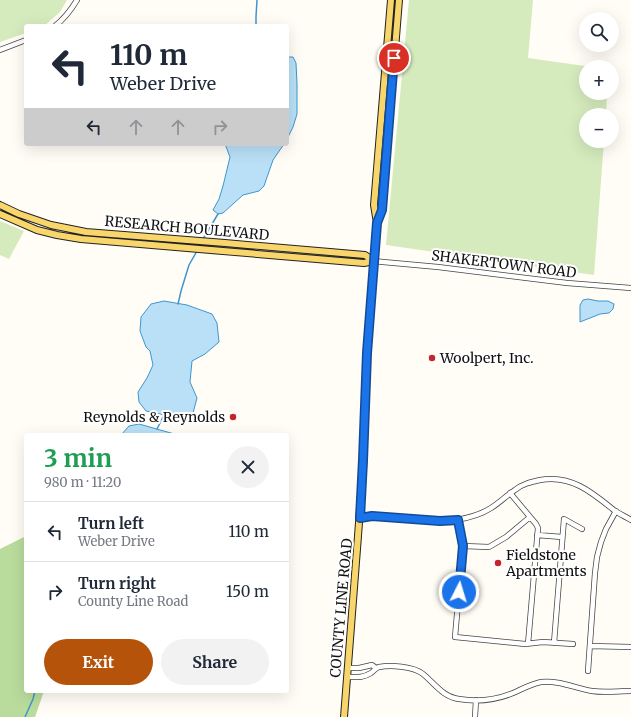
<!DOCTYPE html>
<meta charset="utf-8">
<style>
:root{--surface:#fff;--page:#f2f2f3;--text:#1f2937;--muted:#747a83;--line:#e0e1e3;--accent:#b45309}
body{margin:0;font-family:Merriweather,serif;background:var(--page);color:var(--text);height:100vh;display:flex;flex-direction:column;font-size:15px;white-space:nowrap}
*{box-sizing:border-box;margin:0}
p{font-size:13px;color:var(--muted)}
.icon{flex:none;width:22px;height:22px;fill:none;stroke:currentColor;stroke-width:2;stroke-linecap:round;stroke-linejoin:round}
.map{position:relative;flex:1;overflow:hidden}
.sheet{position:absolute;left:24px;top:433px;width:265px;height:260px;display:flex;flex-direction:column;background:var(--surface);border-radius:4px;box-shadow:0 4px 16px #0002}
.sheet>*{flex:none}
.top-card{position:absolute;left:24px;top:24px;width:265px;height:122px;border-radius:4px;box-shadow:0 4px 16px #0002;background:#fff;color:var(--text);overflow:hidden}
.fabs{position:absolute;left:579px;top:12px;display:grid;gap:8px}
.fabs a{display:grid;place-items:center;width:40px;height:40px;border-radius:50%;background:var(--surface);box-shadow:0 4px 16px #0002;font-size:20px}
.pin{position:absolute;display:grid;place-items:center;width:34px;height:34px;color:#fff;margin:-17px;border:2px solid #fff;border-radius:50%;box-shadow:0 1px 4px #0007}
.me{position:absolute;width:44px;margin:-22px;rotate:5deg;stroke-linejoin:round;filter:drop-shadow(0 0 3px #0008)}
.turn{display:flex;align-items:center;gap:14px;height:84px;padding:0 20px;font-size:18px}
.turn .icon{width:52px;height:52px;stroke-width:2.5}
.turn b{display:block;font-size:28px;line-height:34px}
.lanes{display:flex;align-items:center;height:38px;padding:0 20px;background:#0003;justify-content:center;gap:20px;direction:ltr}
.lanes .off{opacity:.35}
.round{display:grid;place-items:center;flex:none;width:42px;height:42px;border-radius:21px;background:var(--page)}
.overview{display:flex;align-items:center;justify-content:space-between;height:68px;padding:0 20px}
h1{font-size:24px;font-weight:700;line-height:30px;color:#1e9e55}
.button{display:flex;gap:8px;margin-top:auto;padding:8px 20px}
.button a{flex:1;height:46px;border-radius:24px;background:var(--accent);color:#fff;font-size:16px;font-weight:700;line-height:46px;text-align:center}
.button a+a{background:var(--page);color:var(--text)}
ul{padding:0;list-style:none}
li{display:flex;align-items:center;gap:12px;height:60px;padding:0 20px;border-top:1px solid var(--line)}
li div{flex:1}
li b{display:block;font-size:15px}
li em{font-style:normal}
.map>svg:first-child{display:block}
</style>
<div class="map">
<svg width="631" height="717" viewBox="0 0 631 717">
<rect width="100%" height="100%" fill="#fffdf5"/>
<path fill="#d5ebbd" d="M 0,0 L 67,0 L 60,12 L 44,26 L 26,26 L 26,33 L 0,42 Z
M 409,0 L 533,0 L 528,58 L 592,67 L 586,67 L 586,93 L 607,93 L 606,115 L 586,115 L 586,141 L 604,141 L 594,275 L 386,245 Z
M 0,221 L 24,231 L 9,259 L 0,255 Z"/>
<path fill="#b9dc9c" d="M 26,536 L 26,691 L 44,691 L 35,717 L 0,717 L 0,549 Z"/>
<path fill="#b9e0f7" stroke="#3f96cf" d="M 287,57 L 293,57 L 296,63 L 297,84 L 297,114 L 293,127 L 287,139 Z
M 225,144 L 284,144 L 273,160 L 264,186 L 259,191 L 243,195 L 223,213 L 218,214 L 213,210 L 219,199 L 223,186 L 230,157 Z
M 588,299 L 598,301 L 608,301 L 614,304 L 613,309 L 609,313 L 600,314 L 580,322 L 580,305 L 583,300 Z
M 164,301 L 187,305 L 212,314 L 217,323 L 219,342 L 205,354 L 192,361 L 190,382 L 197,398 L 193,413 L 183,419 L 146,411 L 139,402 L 138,392 L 147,378 L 153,365 L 150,351 L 146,347 L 140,331 L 141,317 L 151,304 Z
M 139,424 L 178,435 L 121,435 L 129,426 Z"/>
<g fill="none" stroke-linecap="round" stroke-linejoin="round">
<path stroke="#3f96cf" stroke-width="1.5" d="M 256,26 L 256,17 L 257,0
M 203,239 L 218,214
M 178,304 L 181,291 L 189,265 L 197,251
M 157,429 L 164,415
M 25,717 L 33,699 L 35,691"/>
<defs>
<path id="minor" d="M 55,26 C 64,19 71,10 77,0
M 0,50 L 26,40
M 374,261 L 383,262 L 438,267 L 567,283 L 631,288
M 510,493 L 536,524 L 538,528 L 528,644
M 360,518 C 381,515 404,518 426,520 C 436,520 447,522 456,520 C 468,518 480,515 491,508 C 499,503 506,496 515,490 C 522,484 531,482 540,480 C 571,474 593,493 615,511 C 620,514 626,517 631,520
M 458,520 L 463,546 L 455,637 L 525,644 L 543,642 L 573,644
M 537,535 L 562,537
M 463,546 L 489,547 L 506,537 L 530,517
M 554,643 L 564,519 L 582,529
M 590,646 L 631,647
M 348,668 L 359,668 L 372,665 L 376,668
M 588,671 L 595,573 L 597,557 L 601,542 L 606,529 L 616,511
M 347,677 C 356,677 363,678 371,673 C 374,671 375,668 379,667 C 390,665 413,666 423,674 C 435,684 443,697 459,699 C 477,702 496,700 513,693 C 522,689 531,684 541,682 C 559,680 574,688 592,691 C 605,693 618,691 631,691
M 475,717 L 476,700"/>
<path id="major" d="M 0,205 L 19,214 L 51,225 L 86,232 L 225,243 L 365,255 L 374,261
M 0,214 L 37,230 L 57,235 L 81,239 L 364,263 L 374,261
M 378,221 L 382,210 L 399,0
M 344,717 L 358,536 L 363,469 L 367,353 L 377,223 L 374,205 L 391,0"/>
</defs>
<use href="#minor" stroke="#444" stroke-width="6"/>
<use href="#major" stroke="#222" stroke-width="8"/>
<use href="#minor" stroke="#fff" stroke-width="4.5"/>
<use href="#major" stroke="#f9d66b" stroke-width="6"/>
</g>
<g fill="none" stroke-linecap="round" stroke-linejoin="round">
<defs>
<path id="route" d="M 394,58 L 382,210 L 377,223 L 367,353 L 363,460 L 360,518 L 372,516 L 440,521 L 458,520 L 463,546 L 459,592"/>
</defs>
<use href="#route" stroke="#114b97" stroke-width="10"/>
<use href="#route" stroke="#1a73e8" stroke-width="7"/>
</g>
<g fill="#c4262e" stroke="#fff" stroke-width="1.5">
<circle cx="432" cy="358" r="4"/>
<circle cx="233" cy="417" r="4"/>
<circle cx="498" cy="563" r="4"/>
</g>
<g text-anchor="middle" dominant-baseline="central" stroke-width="4" stroke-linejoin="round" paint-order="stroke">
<g font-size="14" fill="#111" stroke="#fff">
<text transform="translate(187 228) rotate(5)">RESEARCH BOULEVARD</text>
<text transform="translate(504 264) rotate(7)">SHAKERTOWN ROAD</text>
<text transform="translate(341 608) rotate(-85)">COUNTY LINE ROAD</text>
</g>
<g font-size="14" fill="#111" stroke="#fff" text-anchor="start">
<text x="440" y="358">Woolpert, Inc.</text>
<text x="225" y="417" text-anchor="end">Reynolds &amp; Reynolds</text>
<text x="506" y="555">Fieldstone<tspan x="506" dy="16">Apartments</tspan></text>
</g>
</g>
</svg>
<div class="fabs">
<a><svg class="icon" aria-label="search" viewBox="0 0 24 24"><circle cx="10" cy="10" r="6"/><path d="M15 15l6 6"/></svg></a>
<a>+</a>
<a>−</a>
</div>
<div class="pin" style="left:394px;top:58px;background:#d93025"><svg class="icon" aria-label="arrive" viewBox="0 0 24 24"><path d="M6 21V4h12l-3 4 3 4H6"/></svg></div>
<svg class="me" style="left:459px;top:592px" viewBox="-20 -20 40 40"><circle r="17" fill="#1a73e8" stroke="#fff" stroke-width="3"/><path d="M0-11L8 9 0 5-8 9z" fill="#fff"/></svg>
<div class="top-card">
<div class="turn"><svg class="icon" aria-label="left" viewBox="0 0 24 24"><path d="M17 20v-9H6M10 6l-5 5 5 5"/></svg><div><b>110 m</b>Weber Drive</div></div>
<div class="lanes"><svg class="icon" aria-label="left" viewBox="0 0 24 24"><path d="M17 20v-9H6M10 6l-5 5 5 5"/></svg><svg class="icon off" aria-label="ahead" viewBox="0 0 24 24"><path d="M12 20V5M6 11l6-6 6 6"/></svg><svg class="icon off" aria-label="ahead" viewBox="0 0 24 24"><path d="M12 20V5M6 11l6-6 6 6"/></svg><svg class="icon off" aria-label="right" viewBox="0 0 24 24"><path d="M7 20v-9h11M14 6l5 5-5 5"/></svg></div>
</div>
<section class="sheet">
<div class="overview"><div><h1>3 min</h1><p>980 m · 11:20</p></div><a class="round"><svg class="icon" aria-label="close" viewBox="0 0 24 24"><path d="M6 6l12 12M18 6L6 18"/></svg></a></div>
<ul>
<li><svg class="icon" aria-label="left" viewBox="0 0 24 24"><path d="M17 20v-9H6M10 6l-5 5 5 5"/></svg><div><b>Turn left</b><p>Weber Drive</p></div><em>110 m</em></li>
<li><svg class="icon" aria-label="right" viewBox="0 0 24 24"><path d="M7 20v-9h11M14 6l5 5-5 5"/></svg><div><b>Turn right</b><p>County Line Road</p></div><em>150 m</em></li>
</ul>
<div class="button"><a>Exit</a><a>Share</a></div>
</section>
</div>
